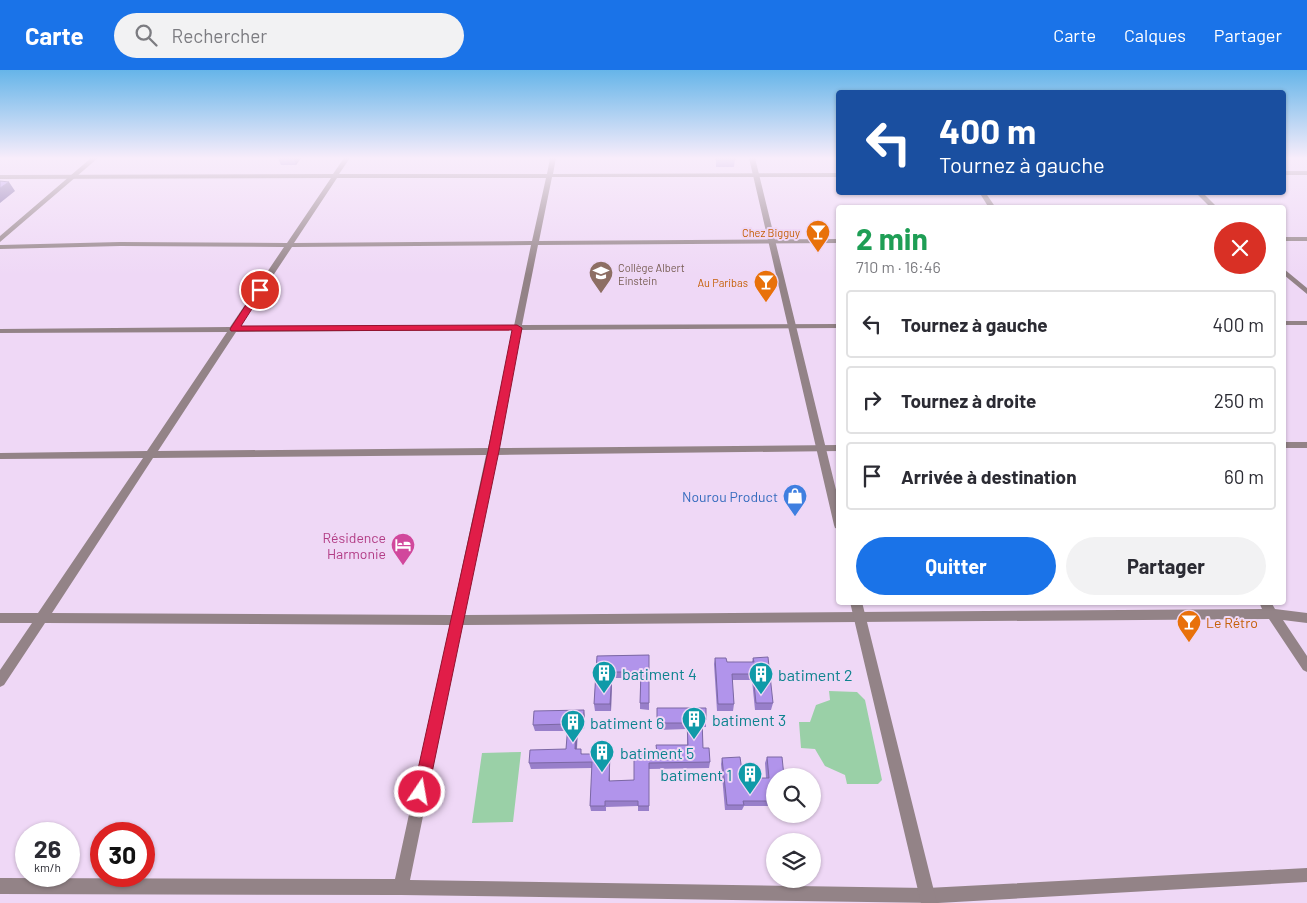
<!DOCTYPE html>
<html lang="fr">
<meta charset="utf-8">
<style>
:root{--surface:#fff;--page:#f2f2f3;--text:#2b2b33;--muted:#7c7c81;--line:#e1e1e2;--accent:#1a73e8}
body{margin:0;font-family:Barlow,sans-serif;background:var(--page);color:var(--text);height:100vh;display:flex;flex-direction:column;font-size:19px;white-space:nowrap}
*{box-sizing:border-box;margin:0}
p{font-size:16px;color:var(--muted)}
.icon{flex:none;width:28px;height:28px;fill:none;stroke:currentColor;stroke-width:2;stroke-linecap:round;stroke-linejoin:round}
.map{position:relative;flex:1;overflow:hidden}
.drawer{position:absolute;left:836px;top:135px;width:450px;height:400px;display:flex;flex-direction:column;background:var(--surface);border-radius:5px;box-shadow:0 1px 4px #0004}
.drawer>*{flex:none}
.banner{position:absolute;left:836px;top:20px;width:450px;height:105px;border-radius:5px;box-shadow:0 1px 4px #0004;background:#1a4fa0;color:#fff;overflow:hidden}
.controls{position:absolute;left:766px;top:698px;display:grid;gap:10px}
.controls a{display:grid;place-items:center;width:55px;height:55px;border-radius:50%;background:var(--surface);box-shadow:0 1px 4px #0004;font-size:25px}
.speed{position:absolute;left:15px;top:752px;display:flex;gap:10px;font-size:25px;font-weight:700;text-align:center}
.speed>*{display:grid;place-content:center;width:65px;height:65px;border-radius:50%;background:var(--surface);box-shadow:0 1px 4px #0004;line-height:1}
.speed small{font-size:12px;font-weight:400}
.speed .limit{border:8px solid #d22;background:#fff;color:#111}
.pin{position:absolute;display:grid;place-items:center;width:42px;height:42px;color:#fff;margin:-21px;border:2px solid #fff;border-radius:50%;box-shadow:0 1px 5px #0007}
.me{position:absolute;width:55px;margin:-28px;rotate:12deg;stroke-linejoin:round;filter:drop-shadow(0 0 4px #0008)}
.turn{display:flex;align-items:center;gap:18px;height:105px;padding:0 20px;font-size:22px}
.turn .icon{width:65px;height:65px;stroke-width:2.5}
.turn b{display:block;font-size:35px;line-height:42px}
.round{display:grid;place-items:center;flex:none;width:52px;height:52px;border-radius:26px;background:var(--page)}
.head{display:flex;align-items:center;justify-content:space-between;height:85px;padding:0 20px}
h1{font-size:30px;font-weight:700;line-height:38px;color:#1e9e55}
.action{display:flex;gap:10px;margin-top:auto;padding:10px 20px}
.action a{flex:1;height:58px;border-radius:30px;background:var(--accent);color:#fff;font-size:20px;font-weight:700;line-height:58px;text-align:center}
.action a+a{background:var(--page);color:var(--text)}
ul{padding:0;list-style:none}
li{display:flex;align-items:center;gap:15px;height:68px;margin:0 10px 8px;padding:0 10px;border:2px solid var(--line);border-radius:5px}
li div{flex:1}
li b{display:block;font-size:19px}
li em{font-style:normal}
header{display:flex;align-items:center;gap:30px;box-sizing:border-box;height:70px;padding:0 25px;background:var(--accent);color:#fff}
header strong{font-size:24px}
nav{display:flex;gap:28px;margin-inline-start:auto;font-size:18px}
.search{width:350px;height:45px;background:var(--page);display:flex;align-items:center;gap:12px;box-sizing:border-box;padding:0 18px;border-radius:28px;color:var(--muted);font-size:19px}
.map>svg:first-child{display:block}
</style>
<header>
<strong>Carte</strong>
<div class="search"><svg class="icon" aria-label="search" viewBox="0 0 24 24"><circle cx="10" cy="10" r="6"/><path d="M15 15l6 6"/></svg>Rechercher</div>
<nav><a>Carte</a><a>Calques</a><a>Partager</a></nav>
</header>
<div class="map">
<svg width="1307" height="833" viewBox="0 0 1307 833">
<rect width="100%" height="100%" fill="#efd8f6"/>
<path fill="#9ad0a7" d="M 829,621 L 857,622 L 865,630 L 882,710 L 878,714 L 847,714 L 845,705 L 825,696 L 815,679 L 801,678 L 799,652 L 810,652 L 816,635 L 830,630 Z
M 521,682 L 513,752 L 472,753 L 482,683 Z"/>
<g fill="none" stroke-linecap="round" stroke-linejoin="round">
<path fill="#938387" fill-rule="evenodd" d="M 344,88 L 350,88 L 339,104 L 547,104 L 550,88 L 556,88 L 553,104 L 839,103 L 839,107 L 552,107 L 539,171 L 839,169 L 839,173 L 538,175 L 522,255 L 839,254 L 839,258 L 521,260 L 497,378 L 839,375 L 839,381 L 496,385 L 464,545 L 1262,539 L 1259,532 L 1271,532 L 1275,539 L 1307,543 L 1307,553 L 1283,550 L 1307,586 L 1307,602 L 1303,600 L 1269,549 L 462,555 L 410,810 L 927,818 L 1307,798 L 1307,812 L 938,833 L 401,825 L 0,824 L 0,808 L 395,809 L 450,555 L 45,553 L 4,615 L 0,617 L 0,600 L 32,553 L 0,553 L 0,543 L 38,543 L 143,388 L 0,389 L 0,383 L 147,381 L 227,262 L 0,263 L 0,259 L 230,257 L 284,177 L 120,176 L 0,179 L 0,175 L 120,172 L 287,173 L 331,108 L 0,109 L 0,105 L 333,104 ZM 337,108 L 546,108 L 532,171 L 294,173 ZM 531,175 L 514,256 L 239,257 L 292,177 ZM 513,260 L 488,378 L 158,381 L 236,262 ZM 486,385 L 452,545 L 52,543 L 153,388 Z
M 1284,101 L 1307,101 L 1307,105 L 1284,105 Z
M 979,122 L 985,122 L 996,138 L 989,138 Z
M 1195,122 L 1202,122 L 1218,138 L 1211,138 Z
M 1284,167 L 1307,167 L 1307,171 L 1284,171 Z
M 1284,199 L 1307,218 L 1307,224 L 1284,205 Z
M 1284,251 L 1307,251 L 1307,255 L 1284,255 Z
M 1284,372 L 1307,372 L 1307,378 L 1284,378 Z"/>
<path fill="#938387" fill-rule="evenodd" d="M 91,88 L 98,88 L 0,172 L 0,166 Z
M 749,88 L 755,88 L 839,432 L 839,459 L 835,458 L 834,455 Z
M 850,532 L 862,532 L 937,833 L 921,833 Z"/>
</g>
<path fill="#987fca" d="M 278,88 L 301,88 L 296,95 L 281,95 Z
M 716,88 L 735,88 L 734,97 L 716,97 Z
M 649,585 L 649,640 L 640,639 L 640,608 L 612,608 L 611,641 L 595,641 L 594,634 L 597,586 Z
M 715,588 L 727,592 L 752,592 L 753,588 L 773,633 L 771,640 L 755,640 L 752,610 L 732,610 L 734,634 L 733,641 L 717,641 L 714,594 Z
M 657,638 L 706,650 L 706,657 L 702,657 L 703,678 L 710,692 L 709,698 L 649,699 L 649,741 L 638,741 L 638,736 L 606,737 L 606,741 L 591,741 L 590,736 L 592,698 L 531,699 L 529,693 L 566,679 L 568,661 L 535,661 L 533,655 L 585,647 L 584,659 L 578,659 L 577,679 L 582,684 L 610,684 L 610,711 L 634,710 L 656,683 L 687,675 L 687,659 L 657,660 Z
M 767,687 L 775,706 L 775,740 L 771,740 L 770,736 L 744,736 L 742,740 L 725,740 L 721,694 L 722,688 L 743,708 L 766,708 L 765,693 Z"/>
<path fill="#7c68a4" d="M 294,88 L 301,88 L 296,95 Z
M 9,112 L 15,121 L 0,133 L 0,118 Z
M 612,602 L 612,608 L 611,641 L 610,634 Z
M 584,640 L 585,647 L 584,659 L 583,653 Z
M 576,653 L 578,659 L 576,685 L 575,679 Z
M 610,684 L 610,716 L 609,711 Z"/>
<path fill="#b194eb" stroke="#7c68a4" d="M 716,88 L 735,88 L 735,90 L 716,90 Z
M 0,111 L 9,112 L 0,118 Z
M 649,585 L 649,633 L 640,633 L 641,602 L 612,602 L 610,634 L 594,634 L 597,586 Z
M 768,587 L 773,633 L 756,633 L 753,604 L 732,604 L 734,634 L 718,634 L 715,588 L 726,588 L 727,592 L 754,592 L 753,588 Z
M 657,638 L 706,638 L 706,650 L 702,650 L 703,678 L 709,678 L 710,692 L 649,693 L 649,736 L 638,736 L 638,731 L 605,731 L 605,736 L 590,736 L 592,692 L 529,693 L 530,680 L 566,679 L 568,654 L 533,655 L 534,641 L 584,640 L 583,653 L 576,653 L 575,679 L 581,679 L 581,684 L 610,684 L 609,711 L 634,710 L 634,683 L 657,683 L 656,675 L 688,675 L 687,653 L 657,653 Z
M 740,687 L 743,708 L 769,708 L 767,687 L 782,687 L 784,706 L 775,706 L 775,735 L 772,735 L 772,731 L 743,731 L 744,735 L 727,735 L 722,688 Z"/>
<linearGradient id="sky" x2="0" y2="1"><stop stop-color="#66b5e9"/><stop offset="0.43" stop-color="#f8edfb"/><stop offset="1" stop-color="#f8edfb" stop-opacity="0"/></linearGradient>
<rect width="1307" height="205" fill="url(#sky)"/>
<path fill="#e11d48" stroke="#92132f" d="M 260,217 L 264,220 L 241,256 L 517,255 L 522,258 L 499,381 L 428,722 L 426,727 L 420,730 L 415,727 L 413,722 L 488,381 L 512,260 L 231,261 L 230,259 L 257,218 Z"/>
<defs>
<symbol id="bar-pin" viewBox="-11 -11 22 30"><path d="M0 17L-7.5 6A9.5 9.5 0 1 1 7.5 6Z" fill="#e8710a" stroke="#efd8f6"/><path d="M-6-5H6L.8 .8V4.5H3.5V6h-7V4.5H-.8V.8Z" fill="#fff"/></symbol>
<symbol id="school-pin" viewBox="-11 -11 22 30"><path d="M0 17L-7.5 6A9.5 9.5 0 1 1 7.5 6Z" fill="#8d6e63" stroke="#efd8f6"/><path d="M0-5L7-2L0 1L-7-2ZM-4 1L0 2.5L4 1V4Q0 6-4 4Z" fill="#fff"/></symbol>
<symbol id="shop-pin" viewBox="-11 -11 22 30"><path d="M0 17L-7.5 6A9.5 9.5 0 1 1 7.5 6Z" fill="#3f7fe0" stroke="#efd8f6"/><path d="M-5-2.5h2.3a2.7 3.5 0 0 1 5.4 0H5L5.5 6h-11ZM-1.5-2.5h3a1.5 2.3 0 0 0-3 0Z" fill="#fff"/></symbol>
<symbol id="hotel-pin" viewBox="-11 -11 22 30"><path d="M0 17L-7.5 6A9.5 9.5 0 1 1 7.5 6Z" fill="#d1479c" stroke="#efd8f6"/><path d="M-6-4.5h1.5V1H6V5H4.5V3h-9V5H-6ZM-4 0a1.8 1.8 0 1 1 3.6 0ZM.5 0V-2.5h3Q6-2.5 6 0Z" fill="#fff"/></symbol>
<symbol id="building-pin" viewBox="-11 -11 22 30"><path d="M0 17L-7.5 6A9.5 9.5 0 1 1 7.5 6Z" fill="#0f9aa8" stroke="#efd8f6"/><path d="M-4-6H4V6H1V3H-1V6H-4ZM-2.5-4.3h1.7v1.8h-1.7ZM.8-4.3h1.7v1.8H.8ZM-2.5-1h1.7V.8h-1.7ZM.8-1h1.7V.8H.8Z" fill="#fff"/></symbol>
</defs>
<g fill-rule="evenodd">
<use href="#bar-pin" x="804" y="148" width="28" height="38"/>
<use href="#school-pin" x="587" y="189" width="28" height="38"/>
<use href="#bar-pin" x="752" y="198" width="28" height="38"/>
<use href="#shop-pin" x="781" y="412" width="28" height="38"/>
<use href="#hotel-pin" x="389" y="461" width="28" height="38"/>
<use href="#bar-pin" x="1175" y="538" width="28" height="38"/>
<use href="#building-pin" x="590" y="589" width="28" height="38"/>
<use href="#building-pin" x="747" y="590" width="28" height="38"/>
<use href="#building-pin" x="680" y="635" width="28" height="38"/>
<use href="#building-pin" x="559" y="638" width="28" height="38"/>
<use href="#building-pin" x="588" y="668" width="28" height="38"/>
<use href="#building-pin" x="736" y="690" width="28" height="38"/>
</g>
<g text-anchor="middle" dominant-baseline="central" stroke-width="4" stroke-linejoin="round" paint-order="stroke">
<g font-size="11" fill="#c56008" stroke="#efd8f6" text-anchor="end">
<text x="800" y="162">Chez Bigguy</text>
<text x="748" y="212">Au Paribas</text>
</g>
<g font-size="11" fill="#785e54" stroke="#efd8f6" text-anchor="start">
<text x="618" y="197">Collège Albert<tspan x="618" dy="13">Einstein</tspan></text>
</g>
<g font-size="14" fill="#366cbe" stroke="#efd8f6" text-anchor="end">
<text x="778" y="426">Nourou Product</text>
</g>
<g font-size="14" fill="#b23c85" stroke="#efd8f6" text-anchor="end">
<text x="386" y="467">Résidence<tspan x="386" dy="16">Harmonie</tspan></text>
</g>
<g font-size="14" fill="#c56008" stroke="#efd8f6" text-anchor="start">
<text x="1206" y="552">Le Rétro</text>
</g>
<g font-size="16" fill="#0d838f" stroke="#efd8f6" text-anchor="start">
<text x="622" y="603">batiment 4</text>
<text x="778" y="604">batiment 2</text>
<text x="712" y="649">batiment 3</text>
<text x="590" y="652">batiment 6</text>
<text x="620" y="682">batiment 5</text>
<text x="732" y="704" text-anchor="end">batiment 1</text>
</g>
</g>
</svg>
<div class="controls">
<a><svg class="icon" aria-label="search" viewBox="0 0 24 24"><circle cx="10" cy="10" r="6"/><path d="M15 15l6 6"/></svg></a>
<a><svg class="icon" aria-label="layers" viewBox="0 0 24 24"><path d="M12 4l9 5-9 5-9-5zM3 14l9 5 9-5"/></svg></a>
</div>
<div class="speed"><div>26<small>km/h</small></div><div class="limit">30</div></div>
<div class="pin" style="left:260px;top:220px;background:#d93025"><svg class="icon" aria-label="arrive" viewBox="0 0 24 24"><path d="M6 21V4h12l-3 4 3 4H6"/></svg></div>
<svg class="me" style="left:420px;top:722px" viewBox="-20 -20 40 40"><circle r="17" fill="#e11d48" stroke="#fff" stroke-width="3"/><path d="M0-11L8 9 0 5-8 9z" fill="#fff"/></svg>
<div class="banner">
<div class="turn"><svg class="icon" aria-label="left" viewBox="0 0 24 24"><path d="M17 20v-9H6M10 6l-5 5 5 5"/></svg><div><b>400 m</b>Tournez à gauche</div></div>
</div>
<section class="drawer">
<div class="head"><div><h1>2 min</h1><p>710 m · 16:46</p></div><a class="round" style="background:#d93025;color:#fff"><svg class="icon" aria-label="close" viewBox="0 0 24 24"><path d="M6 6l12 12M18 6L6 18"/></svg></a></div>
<ul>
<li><svg class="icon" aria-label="left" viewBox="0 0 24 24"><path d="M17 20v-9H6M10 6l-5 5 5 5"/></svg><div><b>Tournez à gauche</b></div><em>400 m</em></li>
<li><svg class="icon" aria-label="right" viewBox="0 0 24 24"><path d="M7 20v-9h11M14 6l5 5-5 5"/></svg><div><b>Tournez à droite</b></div><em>250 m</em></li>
<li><svg class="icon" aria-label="arrive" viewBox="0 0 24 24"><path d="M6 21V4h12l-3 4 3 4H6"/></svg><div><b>Arrivée à destination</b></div><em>60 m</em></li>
</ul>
<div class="action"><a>Quitter</a><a>Partager</a></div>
</section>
</div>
